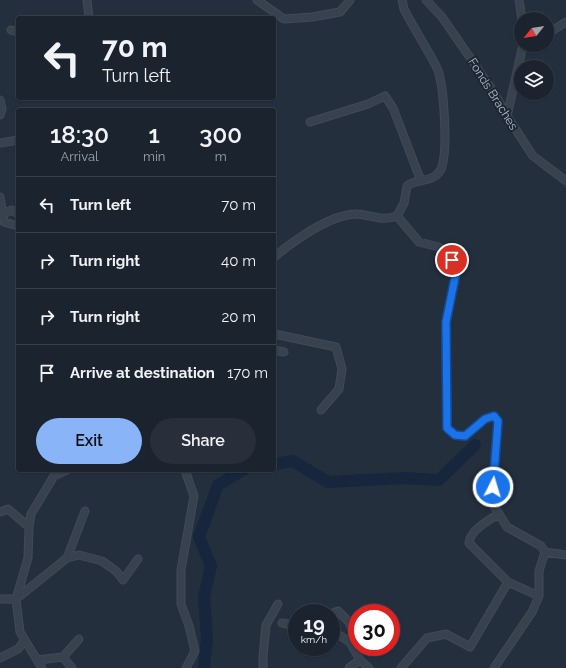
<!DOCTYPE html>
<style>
:root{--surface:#1b232e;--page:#282f3a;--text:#f1f3f6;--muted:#a0a4aa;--line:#39404a;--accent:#8ab4f8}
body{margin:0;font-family:Raleway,sans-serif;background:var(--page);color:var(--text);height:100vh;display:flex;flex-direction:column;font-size:15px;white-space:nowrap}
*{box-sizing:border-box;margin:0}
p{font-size:13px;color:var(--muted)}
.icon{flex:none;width:22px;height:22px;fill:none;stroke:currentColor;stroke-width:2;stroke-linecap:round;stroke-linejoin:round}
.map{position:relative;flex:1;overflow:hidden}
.details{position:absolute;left:16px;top:108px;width:260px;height:364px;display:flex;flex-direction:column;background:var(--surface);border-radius:4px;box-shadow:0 1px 3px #0004,0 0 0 1px var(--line)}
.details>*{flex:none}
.banner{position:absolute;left:16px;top:16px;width:260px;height:84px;border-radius:4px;box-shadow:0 1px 3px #0004,0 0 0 1px var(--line);background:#1b232e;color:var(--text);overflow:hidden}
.needle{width:26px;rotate:240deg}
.fabs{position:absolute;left:514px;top:12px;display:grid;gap:8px}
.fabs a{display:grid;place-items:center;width:40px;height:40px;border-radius:50%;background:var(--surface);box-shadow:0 1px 3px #0004,0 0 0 1px var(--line);font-size:20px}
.speed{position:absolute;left:288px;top:604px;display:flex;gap:8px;font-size:20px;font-weight:700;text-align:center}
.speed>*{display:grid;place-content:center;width:52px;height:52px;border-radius:50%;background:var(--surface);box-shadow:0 1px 3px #0004,0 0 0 1px var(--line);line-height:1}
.speed small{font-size:10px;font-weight:400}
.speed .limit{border:6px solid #d22;background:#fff;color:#111}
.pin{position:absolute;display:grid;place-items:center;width:34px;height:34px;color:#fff;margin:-17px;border:2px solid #fff;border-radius:50%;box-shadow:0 1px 4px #0007}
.me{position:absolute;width:44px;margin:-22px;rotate:5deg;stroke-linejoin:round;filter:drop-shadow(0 0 3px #0008)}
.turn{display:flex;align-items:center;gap:14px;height:84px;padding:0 20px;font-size:18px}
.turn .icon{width:52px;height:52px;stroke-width:2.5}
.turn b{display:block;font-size:28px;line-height:34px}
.eta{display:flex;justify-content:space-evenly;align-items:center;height:68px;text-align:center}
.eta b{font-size:24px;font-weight:600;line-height:28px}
.primary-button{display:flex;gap:8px;margin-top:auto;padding:8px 20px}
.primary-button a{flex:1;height:46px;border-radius:24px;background:var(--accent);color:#111;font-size:16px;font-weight:600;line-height:46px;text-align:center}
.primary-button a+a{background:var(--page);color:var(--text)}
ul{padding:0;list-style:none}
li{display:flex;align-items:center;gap:12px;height:56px;padding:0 20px;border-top:1px solid var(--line)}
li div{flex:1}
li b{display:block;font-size:15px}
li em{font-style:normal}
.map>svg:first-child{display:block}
</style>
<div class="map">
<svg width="566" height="668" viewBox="0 0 566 668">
<rect width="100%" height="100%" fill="#242f3e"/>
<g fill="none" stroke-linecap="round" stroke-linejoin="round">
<path stroke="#17263c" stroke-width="12" d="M 274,464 L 293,461 L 328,482 L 403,478 L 439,480 L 475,445
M 204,668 L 207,639 L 204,597 L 211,566 L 199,537 L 218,485 L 243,470"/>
<defs>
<path id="minor" d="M 87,0 L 89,18
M 257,0 L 284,19 L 312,17 L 340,12 L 350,0
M 426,0 L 442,17 L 493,91 L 507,116 L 533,156 L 566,181
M 519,0 L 522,19
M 11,30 L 18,32
M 547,34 L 566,22
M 0,100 L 2,109 L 0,115
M 507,116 L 523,45
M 310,122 L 368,104 L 385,96 L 393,108 L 421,181
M 0,143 L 18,140
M 0,197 L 4,222 L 18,226
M 0,215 L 12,210 L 18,214
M 397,216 L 419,242 L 439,247 L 452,260 L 456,273 L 446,322 L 447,428 L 455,435 L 465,436 L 485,419 L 493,416 L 498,421 L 491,501 L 507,527 L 541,546 L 545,552 L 539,571 L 539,596 L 508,582 L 470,647 L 446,634 L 427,638 L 401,668
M 274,257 C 295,240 327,216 355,214 C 370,214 380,222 397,216 L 404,203 L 407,186 C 417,178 432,183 440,171 C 449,156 444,84 437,68 C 427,48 414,29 404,9 L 402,0
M 274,334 L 336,347 L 342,369 L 339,389 L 321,410
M 274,350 L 284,352
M 185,470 L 194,496 L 181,570 L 181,604 L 189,626 L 195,651 L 186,668
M 0,512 L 8,509 L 29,527
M 499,514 C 489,520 470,530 469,543 L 508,582
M 545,552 L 566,555
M 67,558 L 85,511
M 0,599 L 16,599
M 16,599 L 67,558 L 79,555 L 102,561 L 116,571 L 123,580 L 138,559
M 16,599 L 28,558 L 29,527 L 31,514 L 54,476 L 67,470
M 16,599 L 20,632 L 42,668
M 331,614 L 338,611 L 349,622 L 355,637 L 350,642
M 282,623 L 297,626
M 331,630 L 350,642 L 360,660
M 63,657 L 72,668
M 0,658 L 18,649 L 25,640
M 37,660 L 63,657 L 79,639
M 263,668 L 263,656 L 266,625 L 278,604
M 349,668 L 360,660 L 369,668
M 494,668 L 532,612 L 539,596"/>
</defs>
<use href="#minor" stroke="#414a57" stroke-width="9"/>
<use href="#minor" stroke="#38414e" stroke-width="7"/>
</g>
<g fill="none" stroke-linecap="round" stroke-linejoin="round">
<defs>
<path id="route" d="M 452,260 L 456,273 L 446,322 L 447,428 L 455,435 L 465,436 L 485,419 L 494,416 L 498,421 L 493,487"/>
</defs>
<use href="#route" stroke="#114b97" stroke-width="10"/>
<use href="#route" stroke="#1a73e8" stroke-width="7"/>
</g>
<g text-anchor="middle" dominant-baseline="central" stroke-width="4" stroke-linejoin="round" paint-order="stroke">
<g font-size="12" fill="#b4bcc9" stroke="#1d2633">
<text transform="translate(493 94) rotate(58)">Fonds Braches</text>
</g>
</g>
</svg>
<div class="fabs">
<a><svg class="needle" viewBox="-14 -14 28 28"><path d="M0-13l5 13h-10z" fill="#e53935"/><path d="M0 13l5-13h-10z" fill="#a0a4aa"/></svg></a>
<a><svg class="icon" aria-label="layers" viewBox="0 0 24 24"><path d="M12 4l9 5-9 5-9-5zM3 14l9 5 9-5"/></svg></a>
</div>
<div class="speed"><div>19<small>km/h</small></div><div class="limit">30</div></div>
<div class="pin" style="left:452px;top:260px;background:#d93025"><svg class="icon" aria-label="arrive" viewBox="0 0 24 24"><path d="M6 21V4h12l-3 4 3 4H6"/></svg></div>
<svg class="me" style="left:493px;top:487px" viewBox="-20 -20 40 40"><circle r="17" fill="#1a73e8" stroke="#fff" stroke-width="3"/><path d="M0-11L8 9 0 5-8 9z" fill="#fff"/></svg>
<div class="banner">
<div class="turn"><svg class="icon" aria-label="left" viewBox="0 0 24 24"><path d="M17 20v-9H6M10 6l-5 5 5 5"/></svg><div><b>70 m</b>Turn left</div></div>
</div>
<section class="details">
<div class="eta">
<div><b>18:30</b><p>Arrival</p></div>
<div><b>1</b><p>min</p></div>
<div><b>300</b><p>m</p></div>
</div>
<ul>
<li><svg class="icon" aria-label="left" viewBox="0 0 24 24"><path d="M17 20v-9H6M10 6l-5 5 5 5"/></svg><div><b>Turn left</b></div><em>70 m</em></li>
<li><svg class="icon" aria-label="right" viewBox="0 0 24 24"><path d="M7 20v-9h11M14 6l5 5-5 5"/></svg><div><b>Turn right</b></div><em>40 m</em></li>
<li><svg class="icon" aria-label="right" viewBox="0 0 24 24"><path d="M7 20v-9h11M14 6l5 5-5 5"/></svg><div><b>Turn right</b></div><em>20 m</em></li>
<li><svg class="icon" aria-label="arrive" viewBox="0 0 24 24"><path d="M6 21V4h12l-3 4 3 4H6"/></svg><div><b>Arrive at destination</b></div><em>170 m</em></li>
</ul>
<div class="primary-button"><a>Exit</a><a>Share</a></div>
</section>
</div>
